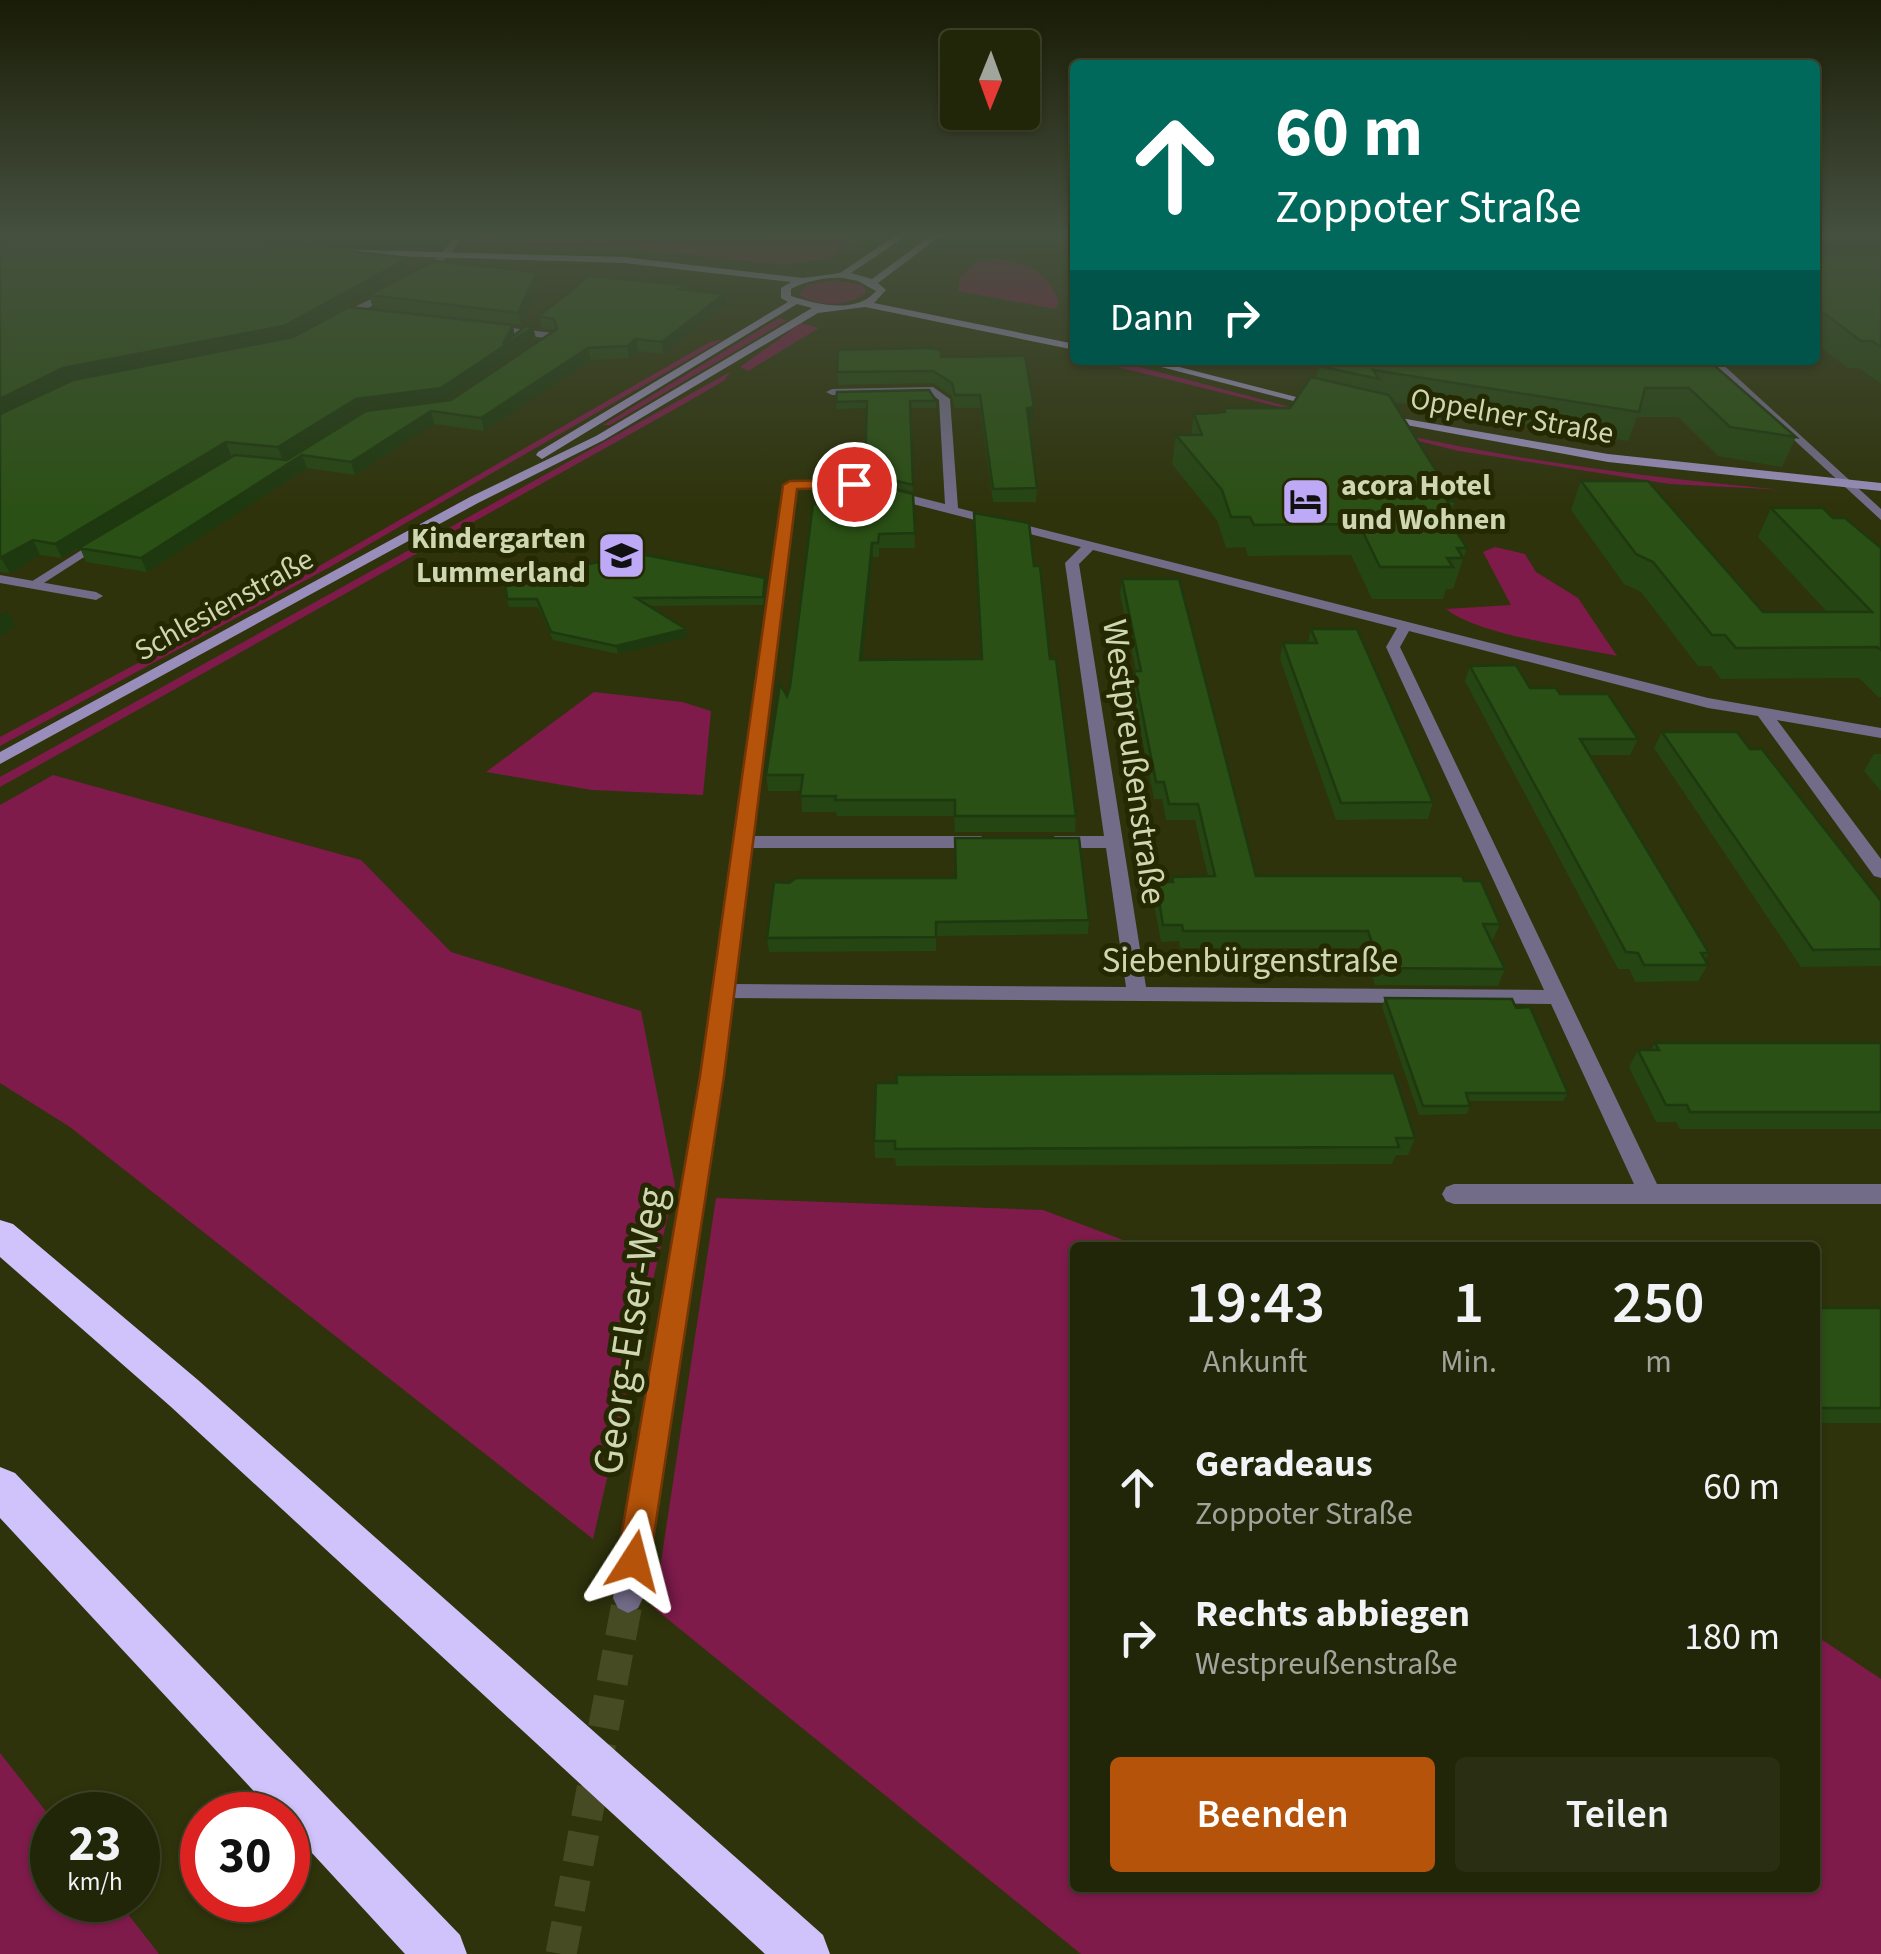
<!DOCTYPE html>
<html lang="de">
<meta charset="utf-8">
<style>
:root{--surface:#222608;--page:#2a2e12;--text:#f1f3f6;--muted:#a2a59c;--line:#3f4329;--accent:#b45309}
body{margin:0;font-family:"Source Sans 3",sans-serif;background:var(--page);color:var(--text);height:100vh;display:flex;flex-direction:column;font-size:38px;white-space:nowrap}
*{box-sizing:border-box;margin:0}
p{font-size:32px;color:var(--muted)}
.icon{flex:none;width:55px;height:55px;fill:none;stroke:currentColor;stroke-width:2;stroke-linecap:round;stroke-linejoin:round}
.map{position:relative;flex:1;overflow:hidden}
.details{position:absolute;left:1070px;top:1242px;width:750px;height:650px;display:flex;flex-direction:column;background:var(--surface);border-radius:10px;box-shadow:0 2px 8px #0004,0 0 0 2px var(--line)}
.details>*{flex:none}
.hud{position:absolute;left:1070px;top:60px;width:750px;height:305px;border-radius:10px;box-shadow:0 2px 8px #0004,0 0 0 2px var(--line);background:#00695c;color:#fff;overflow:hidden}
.needle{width:65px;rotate:181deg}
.buttons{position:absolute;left:940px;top:30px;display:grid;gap:20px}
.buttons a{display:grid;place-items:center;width:100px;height:100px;border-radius:10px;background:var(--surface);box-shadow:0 2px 8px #0004,0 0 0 2px var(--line);font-size:50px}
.speed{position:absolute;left:30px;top:1792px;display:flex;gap:20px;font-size:50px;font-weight:700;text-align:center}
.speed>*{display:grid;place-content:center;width:130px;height:130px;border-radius:50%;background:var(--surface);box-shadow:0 2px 8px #0004,0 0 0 2px var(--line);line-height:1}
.speed small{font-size:25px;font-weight:400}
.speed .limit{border:15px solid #d22;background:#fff;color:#111}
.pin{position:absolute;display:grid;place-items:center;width:85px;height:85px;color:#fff;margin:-42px;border:5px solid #fff;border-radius:50%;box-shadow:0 2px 10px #0007}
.me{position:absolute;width:110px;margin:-55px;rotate:9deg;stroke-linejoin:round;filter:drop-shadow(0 0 8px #0008)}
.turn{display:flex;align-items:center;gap:35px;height:210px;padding:0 40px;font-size:45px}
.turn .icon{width:130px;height:130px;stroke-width:2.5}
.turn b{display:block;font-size:70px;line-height:85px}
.then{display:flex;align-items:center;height:95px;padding:0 40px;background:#0003;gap:20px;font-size:38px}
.eta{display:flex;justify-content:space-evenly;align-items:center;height:170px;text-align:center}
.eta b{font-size:60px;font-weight:600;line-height:70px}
.primary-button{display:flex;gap:20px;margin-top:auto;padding:20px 40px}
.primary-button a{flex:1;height:115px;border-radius:10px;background:var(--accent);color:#fff;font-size:40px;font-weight:600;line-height:115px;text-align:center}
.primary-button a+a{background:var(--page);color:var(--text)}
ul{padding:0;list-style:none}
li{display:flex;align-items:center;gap:30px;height:150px;padding:0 40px}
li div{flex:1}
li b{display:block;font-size:38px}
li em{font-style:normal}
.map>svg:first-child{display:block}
</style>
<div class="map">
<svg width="1881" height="1954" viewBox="0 0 1881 1954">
<rect width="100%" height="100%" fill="#2e330b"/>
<path fill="#7e1b4b" d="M 473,234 L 865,234 L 828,258 L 786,265 L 614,247 L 469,244 Z
M 992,259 C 1024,260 1047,270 1059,302 L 1055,309 L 958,291 L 960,277 L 978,261 Z
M 835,280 L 862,285 L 867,292 C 849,307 819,307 799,295 L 806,285 Z
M 779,318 L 788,320 L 610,425 L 603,425 Z
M 801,323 L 819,328 L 748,371 L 740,367 Z
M 724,339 L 330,567 L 0,746 L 0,737 L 321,565 L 710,342 Z
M 1089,360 L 1111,360 C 1205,383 1297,411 1391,432 C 1520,461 1651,478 1783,490 L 1670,484 L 1459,451 Z
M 730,372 L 725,380 L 684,404 L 0,787 L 0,777 Z
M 1495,547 L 1525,554 L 1536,572 L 1578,598 L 1617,656 C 1574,647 1478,635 1446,609 L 1511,605 L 1483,552 Z
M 594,692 L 682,702 L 711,711 L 703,795 L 592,790 L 486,772 Z
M 53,775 L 361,860 L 451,952 L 641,1011 L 675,1185 L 593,1539 L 70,1127 L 0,1083 L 0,805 Z
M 716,1198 L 1043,1210 L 1142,1247 L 1075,1248 L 1075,1888 L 1815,1888 L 1815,1635 L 1881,1679 L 1881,1954 L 1081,1954 L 654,1608 Z
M 0,1753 L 52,1819 L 52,1900 L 117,1900 L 159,1954 L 0,1954 Z"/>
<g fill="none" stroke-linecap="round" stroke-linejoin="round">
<path stroke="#464b24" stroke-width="31" stroke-dasharray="31 15" stroke-linecap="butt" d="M 561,1954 L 628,1598"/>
<path fill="#736c89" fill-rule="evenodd" d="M 99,539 L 109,541 L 36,588 L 26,585 Z"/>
<path fill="#736c89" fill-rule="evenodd" d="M 456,234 L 465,234 C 437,279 385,298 341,322 L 333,322 L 333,318 C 376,295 430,277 456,234 Z
M 488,325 L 553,333 L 558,336 L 553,339 L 484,330 Z
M 1707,360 L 1718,360 L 1881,509 L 1881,520 Z
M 933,387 L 950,399 L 958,508 L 1708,698 L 1881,728 L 1881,738 L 1777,720 L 1881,859 L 1881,878 L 1874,876 L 1758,716 L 1708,708 L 1409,631 L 1400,647 L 1657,1184 L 1881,1184 L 1881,1204 L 1454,1204 L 1446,1201 L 1442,1194 L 1446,1187 L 1454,1184 L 1634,1184 L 1551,1004 L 732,998 L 643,1598 L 638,1608 L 628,1613 L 618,1608 L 613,1598 L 701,1076 L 784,485 L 790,481 L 854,481 L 945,504 L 939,400 L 930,393 L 832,395 L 826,392 L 832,389 ZM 796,489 L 854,489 L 1081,547 L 1065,563 L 1104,836 L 1055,836 L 1046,842 L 1055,848 L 1106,848 L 1126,987 L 734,984 L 751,848 L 981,848 L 990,842 L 981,836 L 753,836 ZM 1093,550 L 1397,628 L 1386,647 L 1544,990 L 1146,987 L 1079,564 Z
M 0,575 L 96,592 L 103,596 L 96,600 L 0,583 Z"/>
<path fill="#998ebb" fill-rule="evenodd" d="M 898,234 L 909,234 L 851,273 L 872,279 L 933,234 L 943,234 L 878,283 L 886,290 L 874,303 L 1075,344 L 1075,350 L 865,307 L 818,313 L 604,440 L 478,503 L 0,764 L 0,752 L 470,497 L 596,436 L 812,308 L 797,304 L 542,459 L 536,455 L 538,452 L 788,302 L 781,298 L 781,288 L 791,282 L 624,263 L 327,254 L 324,249 L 624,257 L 803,278 L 840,273 ZM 843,278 L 858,281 L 876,291 C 855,315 817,304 791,296 L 791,289 C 807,281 825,277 843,278 Z
M 1134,360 L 1152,360 L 1327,405 L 1321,408 Z
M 1383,415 L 1608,454 L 1881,483 L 1881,491 L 1608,462 L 1379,420 L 1377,418 Z"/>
<path fill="#d0c2fa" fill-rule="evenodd" d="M 0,1220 L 13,1224 L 198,1380 L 823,1935 L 830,1954 L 765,1954 L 170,1406 L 0,1257 Z
M 0,1467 L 15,1473 L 460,1935 L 467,1954 L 405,1954 L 288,1827 L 288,1815 L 276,1815 L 0,1518 Z"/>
</g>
<path fill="#254512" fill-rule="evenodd" d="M 0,234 L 408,258 L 411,270 L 289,338 L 515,335 L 533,327 L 536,339 L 445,401 L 451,400 L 555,330 L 541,328 L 539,316 L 684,285 L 684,289 L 726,305 L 663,354 L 638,351 L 629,358 L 591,360 L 484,431 L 434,424 L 355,475 L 307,468 L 147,572 L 86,562 L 80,548 L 62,558 L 40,555 L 10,573 L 0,572 ZM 366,411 L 287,460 L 285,460 L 360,412 ZM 231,456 L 233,456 L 127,519 Z
M 168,234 L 311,234 L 311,244 Z
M 1052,234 L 1075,234 L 1075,243 Z
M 1815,253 L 1818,255 L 1881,255 L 1881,384 L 1859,368 L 1848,368 L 1815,343 Z
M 540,284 L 521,325 L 373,308 L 369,295 Z
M 941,357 L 1034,420 L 1029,421 L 1037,488 L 1036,502 L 993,502 L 980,408 L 954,408 L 952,396 L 933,383 L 838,385 L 837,372 Z
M 1708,360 L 1796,437 L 1782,467 L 1718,456 L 1678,417 L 1637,417 L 1628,441 L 1393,402 L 1455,501 L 1449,520 L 1467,548 L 1453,589 L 1446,589 L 1443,599 L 1372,599 L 1351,555 L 1248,556 L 1245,547 L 1226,548 L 1217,520 L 1172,464 L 1176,435 L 1191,435 L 1194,414 L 1216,413 L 1224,412 L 1224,408 L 1290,408 L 1316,379 L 1319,366 Z
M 837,392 L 936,401 L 936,408 L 911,408 L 913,492 L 865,480 L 867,408 L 836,409 Z
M 1581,481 L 1763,612 L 1827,612 L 1758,537 L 1771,508 L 1833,518 L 1881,548 L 1881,697 L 1878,697 L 1859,678 L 1721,679 L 1711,666 L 1698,666 L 1641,592 L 1624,584 L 1571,510 Z
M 913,494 L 915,548 L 879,548 L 879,557 L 873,557 L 862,660 L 981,659 L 974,513 L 1034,566 L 1076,816 L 1075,832 L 955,832 L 954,816 L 837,816 L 836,812 L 802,812 L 801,791 L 768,791 L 766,775 L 790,687 L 834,504 Z
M 521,565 L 553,571 L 766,586 L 763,605 L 649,606 L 686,629 L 687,637 L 618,654 L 553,640 L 538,607 L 509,607 L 507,599 L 525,576 Z
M 1122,579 L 1256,876 L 1464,881 L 1500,924 L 1493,940 L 1491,940 L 1505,969 L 1498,986 L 1375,985 L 1362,948 L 1180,948 L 1179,941 L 1161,942 L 1153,899 L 1156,882 L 1171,882 L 1172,877 L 1208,876 L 1195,820 L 1166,820 L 1162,799 L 1154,799 L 1132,687 L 1134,671 L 1136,671 L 1120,594 Z
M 1311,629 L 1433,802 L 1428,819 L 1336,820 L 1280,659 L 1283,643 L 1308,643 Z
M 1470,666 L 1530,688 L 1560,694 L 1638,739 L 1630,755 L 1589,755 L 1709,953 L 1705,960 L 1708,965 L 1698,981 L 1635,982 L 1629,969 L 1618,969 L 1465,681 Z
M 1662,732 L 1750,749 L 1881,901 L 1881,966 L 1801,967 L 1654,748 Z
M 1874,754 L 1881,754 L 1881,791 L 1864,771 Z
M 774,882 L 1089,920 L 1088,934 L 936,936 L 936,951 L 769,952 L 767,938 Z
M 1385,998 L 1516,1008 L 1568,1093 L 1563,1101 L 1469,1101 L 1470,1106 L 1467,1114 L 1419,1115 L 1382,1007 Z
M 1655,1043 L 1881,1043 L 1881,1129 L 1680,1129 L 1676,1122 L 1656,1122 L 1629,1067 L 1638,1050 L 1651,1050 Z
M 1415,1138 L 1408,1155 L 1396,1155 L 1392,1164 L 896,1166 L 895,1158 L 875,1158 L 874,1141 Z
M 1815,1308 L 1881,1308 L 1881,1423 L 1815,1423 Z"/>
<path fill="#1e380f" d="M 0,234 L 24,234 L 0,245 Z
M 408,258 L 411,270 L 288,338 L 0,416 L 0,399 L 63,368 Z
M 537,272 L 540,284 L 521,325 L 518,313 Z
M 724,294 L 726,305 L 663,354 L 662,342 Z
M 513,325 L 515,337 L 533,327 L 536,339 L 445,401 L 360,412 L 283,461 L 278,447 L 356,399 L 503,344 Z
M 636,339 L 638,351 L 629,358 L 627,346 Z
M 588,348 L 591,360 L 484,431 L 481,418 Z
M 1034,407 L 1034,420 L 1026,422 L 1027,408 Z
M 431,411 L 434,424 L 355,475 L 351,462 Z
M 226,442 L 231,456 L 62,558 L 55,544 Z
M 302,455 L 307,468 L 147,572 L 141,558 Z
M 33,540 L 40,555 L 10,573 L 1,558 Z
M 872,543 L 873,557 L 861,675 L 860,660 Z
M 7,611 L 16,626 L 0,636 L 0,616 Z
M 686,629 L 687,637 L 618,654 L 616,646 Z"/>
<path fill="#2b5015" stroke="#1e380f" stroke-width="2.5" d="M 23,234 L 158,234 L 307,246 L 408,258 L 284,326 L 63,368 L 0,399 L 0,245 Z
M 1815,253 L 1818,255 L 1881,255 L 1881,347 L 1872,341 L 1861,341 L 1825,314 L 1815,313 Z
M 434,261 L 537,272 L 518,313 L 369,295 Z
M 589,276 L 684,285 L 679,289 L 724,294 L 662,342 L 636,339 L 627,346 L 588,348 L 481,418 L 431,411 L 351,462 L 302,455 L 141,558 L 79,548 L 235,455 L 287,460 L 366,411 L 451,400 L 557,329 L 554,319 L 539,316 Z
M 349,307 L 513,325 L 503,344 L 526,326 L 533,327 L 441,388 L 356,399 L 278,447 L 226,442 L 55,544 L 33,540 L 0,558 L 0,414 L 73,380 L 293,337 Z
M 929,348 L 941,350 L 941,357 L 1025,356 L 1034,407 L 1027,408 L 1037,488 L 993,489 L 980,395 L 955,395 L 952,383 L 933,371 L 837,372 L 838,350 Z
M 1323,360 L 1708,360 L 1796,437 L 1730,427 L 1689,388 L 1645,388 L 1639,412 L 1373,370 L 1379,379 L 1319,366 Z
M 1311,377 L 1389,395 L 1455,501 L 1447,501 L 1451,508 L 1441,508 L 1467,548 L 1457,548 L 1463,558 L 1447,558 L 1453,567 L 1380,567 L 1359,524 L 1254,525 L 1250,517 L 1231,517 L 1222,490 L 1176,435 L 1202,435 L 1194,414 L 1216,413 L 1225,412 L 1224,408 L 1290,408 Z
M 929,390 L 936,401 L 910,401 L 913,485 L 865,473 L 867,401 L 836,402 L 837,392 Z
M 1581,481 L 1648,481 L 1763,612 L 1872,612 L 1771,508 L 1823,508 L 1833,518 L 1845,518 L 1881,548 L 1881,650 L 1877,647 L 1736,648 L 1725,635 L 1712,635 L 1653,562 L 1636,554 Z
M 864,482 L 913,494 L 915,533 L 879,534 L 878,543 L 872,543 L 860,660 L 982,659 L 974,513 L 1029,523 L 1034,566 L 1040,566 L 1050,659 L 1056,659 L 1076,816 L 955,816 L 955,800 L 835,800 L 836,796 L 800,796 L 803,775 L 766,775 L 780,684 L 787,696 L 790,687 L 813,504 L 834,504 L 835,490 L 864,489 Z
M 640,554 L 765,578 L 763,597 L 636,598 L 686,629 L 616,646 L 551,632 L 537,599 L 507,599 L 505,580 L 526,576 L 521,565 L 553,571 Z
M 1122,579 L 1179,579 L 1256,876 L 1462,876 L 1464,881 L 1481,881 L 1500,924 L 1483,924 L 1505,969 L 1381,968 L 1368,931 L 1183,931 L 1182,925 L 1163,925 L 1156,882 L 1173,882 L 1172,877 L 1215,876 L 1198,804 L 1169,804 L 1164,782 L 1156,782 L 1134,671 L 1141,671 Z
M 1311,629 L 1357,629 L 1433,802 L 1341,803 L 1283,643 L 1317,643 Z
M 1516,665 L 1530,688 L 1556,688 L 1560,694 L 1608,694 L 1638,739 L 1580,739 L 1709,953 L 1701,953 L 1708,965 L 1644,965 L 1638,953 L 1626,952 L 1470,666 Z
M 1662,732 L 1737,732 L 1750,749 L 1762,749 L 1881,901 L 1881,949 L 1813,950 Z
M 955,838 L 1079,838 L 1089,920 L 936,922 L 936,937 L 767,938 L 774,882 L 789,883 L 796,878 L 956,878 Z
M 1385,998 L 1512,999 L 1516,1008 L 1530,1007 L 1568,1093 L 1466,1093 L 1470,1106 L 1423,1106 Z
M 1655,1043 L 1881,1043 L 1881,1112 L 1690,1112 L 1687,1105 L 1666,1105 L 1638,1050 L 1659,1050 Z
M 1394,1073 L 1415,1138 L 1396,1138 L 1399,1147 L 895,1149 L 895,1141 L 874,1141 L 876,1083 L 897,1083 L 896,1075 Z
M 1815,1308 L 1881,1308 L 1881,1408 L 1815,1408 Z"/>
<linearGradient id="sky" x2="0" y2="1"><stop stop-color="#191c06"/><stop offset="0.46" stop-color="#46503f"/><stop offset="1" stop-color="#46503f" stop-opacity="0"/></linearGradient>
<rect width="1881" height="508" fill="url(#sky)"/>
<path fill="#b45309" stroke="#753606" stroke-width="2.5" d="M 854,480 L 859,481 L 859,488 L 797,489 L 724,1076 L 650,1561 L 645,1572 L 634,1577 L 622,1572 L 617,1561 L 700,1076 L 783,485 L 790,481 Z"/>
<defs>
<symbol id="hotel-square" viewBox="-11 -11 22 22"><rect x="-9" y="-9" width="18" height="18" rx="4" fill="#bda9f5" stroke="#242901"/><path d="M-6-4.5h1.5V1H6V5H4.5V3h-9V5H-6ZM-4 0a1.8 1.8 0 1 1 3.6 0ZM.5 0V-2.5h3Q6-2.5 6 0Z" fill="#111"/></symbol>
<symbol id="school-square" viewBox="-11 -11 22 22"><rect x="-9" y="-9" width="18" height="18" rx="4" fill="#bda9f5" stroke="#242901"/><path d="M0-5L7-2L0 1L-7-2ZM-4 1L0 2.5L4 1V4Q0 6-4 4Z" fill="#111"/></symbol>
</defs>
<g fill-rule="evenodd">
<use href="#hotel-square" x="1278" y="474" width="55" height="55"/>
<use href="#school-square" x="594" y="528" width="55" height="55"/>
</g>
<g text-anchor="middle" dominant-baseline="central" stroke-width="10" stroke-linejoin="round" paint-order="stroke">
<g font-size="30" fill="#cfd6b2" stroke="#242901">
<text transform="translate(1512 416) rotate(10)">Oppelner Straße</text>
<text transform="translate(224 605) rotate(-29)">Schlesienstraße</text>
</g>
<g font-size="30" font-weight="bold" fill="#cfd6b2" stroke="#242901" text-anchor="start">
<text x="1341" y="485">acora Hotel<tspan x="1341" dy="34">und Wohnen</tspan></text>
<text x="586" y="538" text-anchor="end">Kindergarten<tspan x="586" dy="34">Lummerland</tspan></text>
</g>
<g font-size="35" fill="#cfd6b2" stroke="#242901">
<text transform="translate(1134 762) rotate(82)">Westpreußenstraße</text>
<text x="1250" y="961">Siebenbürgenstraße</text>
</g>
<g font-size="42" fill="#cfd6b2" stroke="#242901">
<text transform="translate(630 1331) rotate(-81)">Georg-Elser-Weg</text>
</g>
</g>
</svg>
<div class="buttons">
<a><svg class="needle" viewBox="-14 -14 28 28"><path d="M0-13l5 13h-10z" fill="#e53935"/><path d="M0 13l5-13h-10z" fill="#a2a59c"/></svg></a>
</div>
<div class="speed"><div>23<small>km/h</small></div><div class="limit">30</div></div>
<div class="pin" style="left:854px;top:484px;background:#d93025"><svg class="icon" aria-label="arrive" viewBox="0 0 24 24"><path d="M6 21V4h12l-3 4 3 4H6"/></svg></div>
<svg class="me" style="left:634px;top:1561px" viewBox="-20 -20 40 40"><path d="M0-17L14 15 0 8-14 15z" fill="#b45309" stroke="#fff" stroke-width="4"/></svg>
<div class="hud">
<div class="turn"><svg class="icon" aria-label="ahead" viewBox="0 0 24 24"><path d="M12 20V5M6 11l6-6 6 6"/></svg><div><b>60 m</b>Zoppoter Straße</div></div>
<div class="then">Dann<svg class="icon" aria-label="right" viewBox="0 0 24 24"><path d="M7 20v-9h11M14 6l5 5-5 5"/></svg></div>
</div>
<section class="details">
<div class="eta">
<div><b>19:43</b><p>Ankunft</p></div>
<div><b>1</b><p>Min.</p></div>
<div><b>250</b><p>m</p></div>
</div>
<ul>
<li><svg class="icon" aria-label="ahead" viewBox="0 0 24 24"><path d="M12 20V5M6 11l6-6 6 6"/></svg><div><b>Geradeaus</b><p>Zoppoter Straße</p></div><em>60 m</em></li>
<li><svg class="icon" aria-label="right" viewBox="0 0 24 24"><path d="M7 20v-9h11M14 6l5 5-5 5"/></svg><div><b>Rechts abbiegen</b><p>Westpreußenstraße</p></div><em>180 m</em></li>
</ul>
<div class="primary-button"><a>Beenden</a><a>Teilen</a></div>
</section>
</div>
